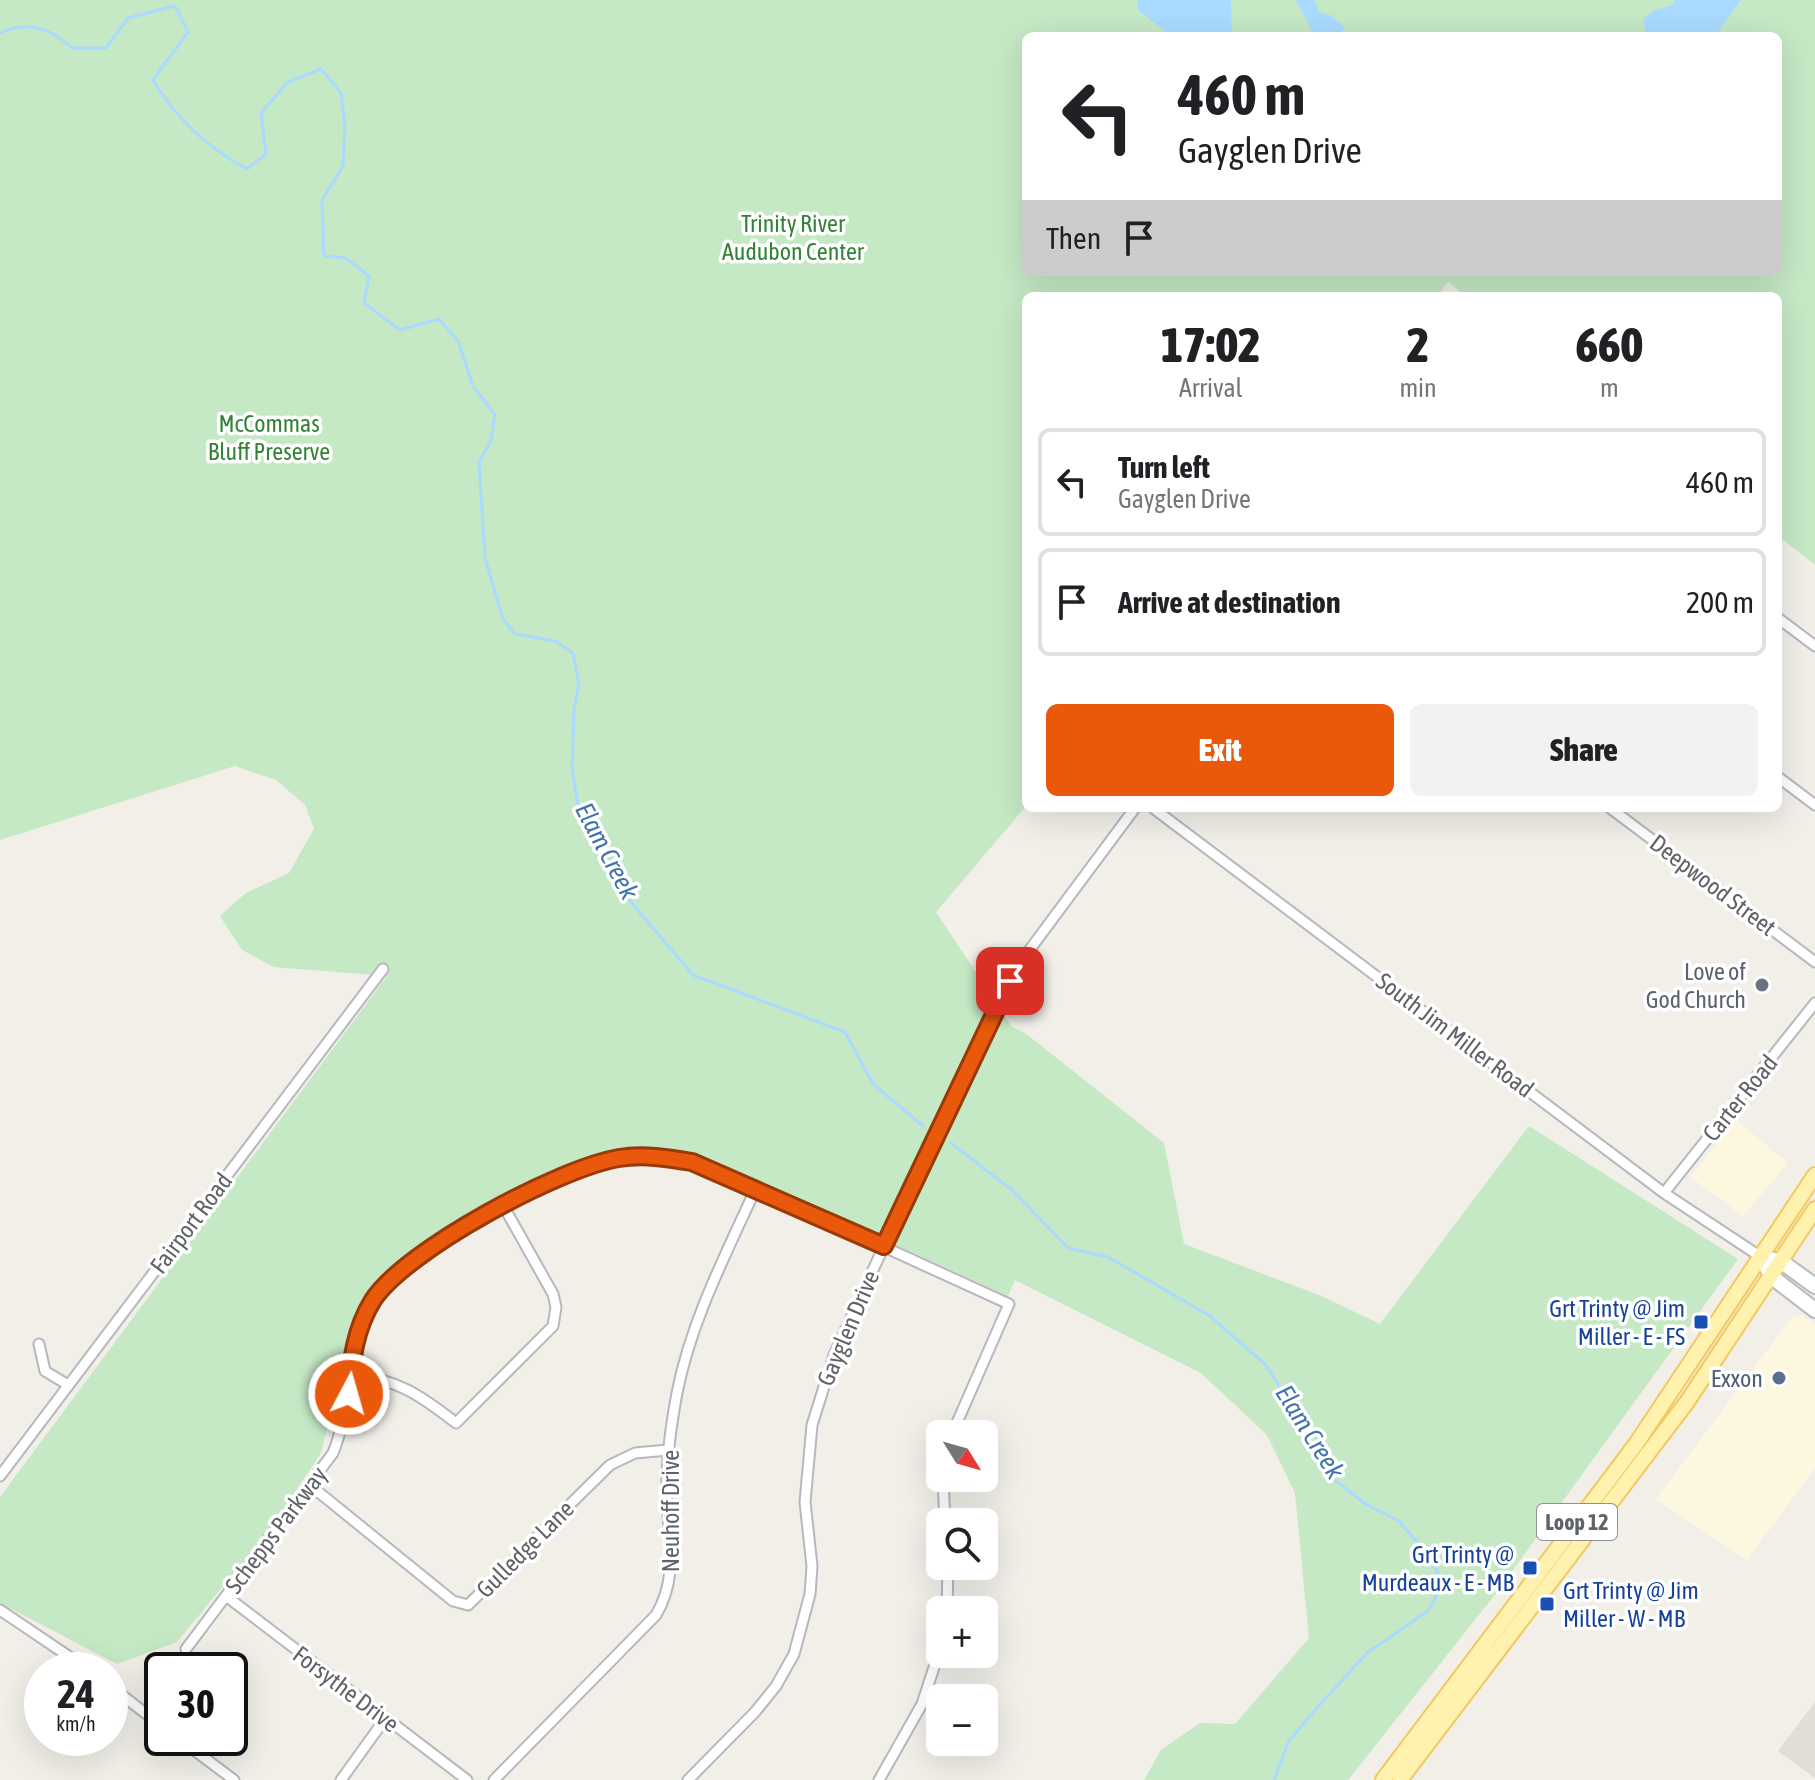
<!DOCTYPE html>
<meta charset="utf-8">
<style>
:root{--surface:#fff;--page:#f2f2f2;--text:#202124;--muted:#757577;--line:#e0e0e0;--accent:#ea580c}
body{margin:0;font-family:"Asap Condensed",sans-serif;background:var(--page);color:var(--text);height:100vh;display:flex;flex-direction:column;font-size:30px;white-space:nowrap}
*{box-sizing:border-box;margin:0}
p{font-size:26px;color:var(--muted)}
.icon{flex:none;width:44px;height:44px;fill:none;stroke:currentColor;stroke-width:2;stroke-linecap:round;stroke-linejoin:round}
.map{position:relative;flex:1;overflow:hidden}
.sheet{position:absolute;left:1022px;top:292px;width:760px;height:520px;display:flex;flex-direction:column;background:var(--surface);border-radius:12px;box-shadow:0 8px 32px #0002}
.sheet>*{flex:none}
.top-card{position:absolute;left:1022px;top:32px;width:760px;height:244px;border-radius:12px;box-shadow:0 8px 32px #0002;background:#fff;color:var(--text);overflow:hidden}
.needle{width:52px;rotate:127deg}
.controls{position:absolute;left:926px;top:1420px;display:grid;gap:16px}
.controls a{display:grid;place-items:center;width:72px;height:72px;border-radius:12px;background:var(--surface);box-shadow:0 8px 32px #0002;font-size:40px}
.speed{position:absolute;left:24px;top:1652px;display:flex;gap:16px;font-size:40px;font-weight:700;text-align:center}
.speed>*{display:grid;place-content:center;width:104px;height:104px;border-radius:50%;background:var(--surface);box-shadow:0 8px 32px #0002;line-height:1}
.speed small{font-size:20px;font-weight:400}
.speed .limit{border:4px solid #111;border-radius:12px;background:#fff;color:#111}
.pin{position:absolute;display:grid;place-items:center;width:68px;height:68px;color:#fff;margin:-34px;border-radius:16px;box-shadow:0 4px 12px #0006}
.me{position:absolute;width:88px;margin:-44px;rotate:6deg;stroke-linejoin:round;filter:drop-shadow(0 0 6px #0008)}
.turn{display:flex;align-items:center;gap:28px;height:168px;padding:0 24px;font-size:36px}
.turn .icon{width:104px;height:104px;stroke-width:2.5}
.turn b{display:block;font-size:56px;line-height:68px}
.then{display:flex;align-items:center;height:76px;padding:0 24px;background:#0003;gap:16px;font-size:30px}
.eta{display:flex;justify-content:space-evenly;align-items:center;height:136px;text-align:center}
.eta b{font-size:48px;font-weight:800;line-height:56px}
.primary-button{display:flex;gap:16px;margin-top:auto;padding:16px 24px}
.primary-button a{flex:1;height:92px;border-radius:12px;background:var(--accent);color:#fff;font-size:32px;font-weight:800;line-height:92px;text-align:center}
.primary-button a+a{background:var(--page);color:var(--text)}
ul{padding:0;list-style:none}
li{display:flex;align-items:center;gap:24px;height:108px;margin:0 16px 12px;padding:0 8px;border:4px solid var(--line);border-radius:12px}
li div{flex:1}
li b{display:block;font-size:30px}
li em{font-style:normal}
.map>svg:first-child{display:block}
</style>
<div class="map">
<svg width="1815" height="1780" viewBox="0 0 1815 1780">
<rect width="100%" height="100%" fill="#f1efe8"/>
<path fill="#fef7e0" d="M 1736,1120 L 1788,1163 L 1743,1216 L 1690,1177 Z
M 1802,1315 L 1815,1325 L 1815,1468 L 1747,1560 L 1656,1499 L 1793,1316 Z"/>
<path fill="#e1ded6" d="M 1815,1702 L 1815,1778 L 1778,1751 Z"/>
<path fill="#c5e8c5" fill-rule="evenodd" d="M 0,0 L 1815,0 L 1815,565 L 1778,536 L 1778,296 L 1466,296 L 1448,282 L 1438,296 L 1026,296 L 1026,806 L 936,912 L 1012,1027 L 1025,1033 L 1164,1143 L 1184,1244 L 1319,1295 L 1380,1324 L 1529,1126 L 1738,1259 L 1497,1592 L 1348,1780 L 1144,1780 L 1161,1750 L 1200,1723 L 1235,1724 L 1309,1638 L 1295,1493 L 1267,1435 L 1201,1373 L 1015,1280 L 1008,1296 L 714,1162 L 666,1149 L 606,1152 L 525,1186 L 409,1254 L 382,1280 L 363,1306 L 349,1337 L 321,1453 L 271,1528 L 177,1642 L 117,1664 L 0,1603 L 0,1497 L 387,976 L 274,967 L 242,950 L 220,916 L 246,893 L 289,873 L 314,829 L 305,805 L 276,780 L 235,766 L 0,840 ZM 1026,36 L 1778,36 L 1778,272 L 1026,272 Z"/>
<path fill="#aadaff" d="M 1138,0 L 1231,0 L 1232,36 L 1171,36 L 1138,10 Z
M 1296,0 L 1315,0 L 1319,12 L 1332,16 L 1344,27 L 1341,36 L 1317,36 L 1313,33 Z
M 1674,0 L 1741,0 L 1715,36 L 1646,36 L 1643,19 L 1654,10 L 1673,5 Z"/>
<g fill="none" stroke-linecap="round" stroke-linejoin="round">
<path stroke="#aadaff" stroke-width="3" d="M 0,33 C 27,20 51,28 72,48 L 106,48 L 128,18 L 175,6 L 188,32 L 153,80 C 175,117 208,148 247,169 L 266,154 L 261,113 L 288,82 L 321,69 L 341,93 L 345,126 L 343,166 L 322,200 L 324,256 L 346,258 L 369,276 L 364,303 L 400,330 L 439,319 L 458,341 L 473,386 L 495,415 L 491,440 L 479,463 L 485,558 L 503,619 L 515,634 L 555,641 L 573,653 L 579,685 L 574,709 L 572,769 L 578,805 L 629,900 L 693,975 L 845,1032 L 873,1084 L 923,1126
M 951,1143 L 1012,1190 L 1068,1248 L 1108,1257 L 1210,1316 L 1265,1364 L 1298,1415 L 1326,1448 L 1333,1479 L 1367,1505 L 1399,1521 L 1429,1556 L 1443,1583 L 1429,1610 L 1367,1653 L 1315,1710 L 1289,1741 L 1274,1780"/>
<defs>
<path id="minor" d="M 1778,618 L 1815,646
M 1778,777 L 1815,805
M 1153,808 L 1664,1193 L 1761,1257
M 1610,808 L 1815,962
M 1664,1193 L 1815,1003
M 39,1344 L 45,1371 L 68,1385
M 351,1374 C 398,1380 419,1394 456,1423 L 553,1326 L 556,1307 L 553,1294 L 504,1207
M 0,1476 L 383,969
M 943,1478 L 945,1522
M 311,1486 L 453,1601 L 468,1605 L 610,1465 L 635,1453 L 668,1450
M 226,1596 L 467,1780
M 0,1610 L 89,1670
M 947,1610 L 948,1566
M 186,1649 L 333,1453 C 352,1407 343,1354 367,1311 C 376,1295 388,1281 401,1268 C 422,1249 450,1237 474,1224 C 521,1198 565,1167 618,1158 C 653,1152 688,1161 720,1172 L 1009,1304 L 952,1434
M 110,1686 L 162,1726
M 178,1738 L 234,1780
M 341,1780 L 385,1719
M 494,1780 L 656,1615 C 680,1575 667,1535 667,1491 C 666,1458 671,1425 677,1393 C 691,1321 726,1254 756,1188
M 688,1780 L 755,1712 L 776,1686 L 794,1654 L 810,1594 L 812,1566 L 805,1502 L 812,1425 L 834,1355 L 884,1246 L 1019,964 L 1135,808
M 879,1780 L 922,1704 L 940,1649"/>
<path id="secondary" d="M 1761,1257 L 1772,1277 L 1815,1310
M 1769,1259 L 1782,1262 L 1815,1286"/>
<path id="primary" d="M 1383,1780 L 1636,1444 L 1815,1175
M 1400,1780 L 1687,1402 L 1815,1209"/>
</defs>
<use href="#minor" stroke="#b5b8bc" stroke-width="13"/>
<use href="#secondary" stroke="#b6babf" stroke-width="18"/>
<use href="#primary" stroke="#f2c960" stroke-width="18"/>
<use href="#minor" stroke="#fff" stroke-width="9"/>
<use href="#secondary" stroke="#fff" stroke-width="14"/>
<use href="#primary" stroke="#fff2af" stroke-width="14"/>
</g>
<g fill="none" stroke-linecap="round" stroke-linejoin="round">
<defs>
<path id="route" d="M 349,1394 C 351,1361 355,1329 373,1300 C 406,1250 559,1168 619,1158 C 643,1154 668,1158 692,1162 L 884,1246 L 1010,981"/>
</defs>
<use href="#route" stroke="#983908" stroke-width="20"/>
<use href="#route" stroke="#ea580c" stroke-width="14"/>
</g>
<circle fill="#6b7280" stroke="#fff" stroke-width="3" cx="1762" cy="985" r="8"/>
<g fill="#1a4fb4" stroke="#fff" stroke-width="3">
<rect x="1693" y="1314" width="16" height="16" rx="4"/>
<rect x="1522" y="1560" width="16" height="16" rx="4"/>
<rect x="1539" y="1596" width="16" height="16" rx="4"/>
</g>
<circle fill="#5c6f8a" stroke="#fff" stroke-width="3" cx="1779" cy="1378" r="8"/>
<g text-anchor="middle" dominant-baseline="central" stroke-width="7" stroke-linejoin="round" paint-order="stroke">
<rect fill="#fff" stroke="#8f9295" stroke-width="2" x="1537" y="1504" width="80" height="36" rx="6"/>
<g font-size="22" font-weight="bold" fill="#5f6368">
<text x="1577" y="1522">Loop 12</text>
</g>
<g font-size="24" fill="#348238" stroke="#fff">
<text x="793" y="223">Trinity River<tspan x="793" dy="28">Audubon Center</tspan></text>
<text x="269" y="423">McCommas<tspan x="269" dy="28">Bluff Preserve</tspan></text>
</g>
<g font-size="24" fill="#5f6368" stroke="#fff">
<text transform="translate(1713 885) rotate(37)">Deepwood Street</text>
<text transform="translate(1455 1035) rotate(37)">South Jim Miller Road</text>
<text transform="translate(1740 1098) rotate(-51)">Carter Road</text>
<text transform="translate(191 1223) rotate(-53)">Fairport Road</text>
<text transform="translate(848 1328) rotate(-67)">Gayglen Drive</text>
<text transform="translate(670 1511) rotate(-90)">Neuhoff Drive</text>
<text transform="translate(276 1530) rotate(-53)">Schepps Parkway</text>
<text transform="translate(525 1549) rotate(-45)">Gulledge Lane</text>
<text transform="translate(346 1689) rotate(37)">Forsythe Drive</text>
</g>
<g font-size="24" fill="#5b616d" stroke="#fff" text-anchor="end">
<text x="1746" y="971">Love of<tspan x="1746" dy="28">God Church</tspan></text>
</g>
<g font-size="24" fill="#164399" stroke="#fff" text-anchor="end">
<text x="1685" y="1308">Grt Trinty @ Jim<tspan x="1685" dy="28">Miller - E - FS</tspan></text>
<text x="1514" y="1554">Grt Trinty @<tspan x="1514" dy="28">Murdeaux - E - MB</tspan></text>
<text x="1563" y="1590" text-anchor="start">Grt Trinty @ Jim<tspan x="1563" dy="28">Miller - W - MB</tspan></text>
</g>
<g font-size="24" fill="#4e5e75" stroke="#fff" text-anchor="end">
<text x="1763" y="1378">Exxon</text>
</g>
<g font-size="26" font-style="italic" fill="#4174aa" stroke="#fff">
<text transform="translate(607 851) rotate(62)">Elam Creek</text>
<text transform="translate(1310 1432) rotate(58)">Elam Creek</text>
</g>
</g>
</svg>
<div class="controls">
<a><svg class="needle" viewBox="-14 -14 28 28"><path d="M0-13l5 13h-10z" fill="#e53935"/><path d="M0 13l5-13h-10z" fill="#757577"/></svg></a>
<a><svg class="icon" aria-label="search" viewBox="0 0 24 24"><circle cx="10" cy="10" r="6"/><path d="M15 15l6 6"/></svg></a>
<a>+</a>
<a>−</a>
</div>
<div class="speed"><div>24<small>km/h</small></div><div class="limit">30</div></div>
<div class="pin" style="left:1010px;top:981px;background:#d93025"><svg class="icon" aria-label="arrive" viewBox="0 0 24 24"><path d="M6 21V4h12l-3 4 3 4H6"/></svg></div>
<svg class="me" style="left:349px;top:1394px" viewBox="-20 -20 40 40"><circle r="17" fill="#ea580c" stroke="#fff" stroke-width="3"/><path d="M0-11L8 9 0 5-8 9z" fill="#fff"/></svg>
<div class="top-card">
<div class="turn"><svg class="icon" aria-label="left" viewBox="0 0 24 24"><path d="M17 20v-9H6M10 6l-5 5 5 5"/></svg><div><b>460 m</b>Gayglen Drive</div></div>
<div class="then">Then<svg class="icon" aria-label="arrive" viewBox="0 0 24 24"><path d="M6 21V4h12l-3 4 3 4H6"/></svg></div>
</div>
<section class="sheet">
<div class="eta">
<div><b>17:02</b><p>Arrival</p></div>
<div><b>2</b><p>min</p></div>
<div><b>660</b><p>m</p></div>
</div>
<ul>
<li><svg class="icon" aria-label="left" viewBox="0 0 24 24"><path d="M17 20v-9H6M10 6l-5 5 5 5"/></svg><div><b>Turn left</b><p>Gayglen Drive</p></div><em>460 m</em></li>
<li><svg class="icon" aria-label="arrive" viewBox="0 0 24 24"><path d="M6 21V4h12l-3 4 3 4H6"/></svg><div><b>Arrive at destination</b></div><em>200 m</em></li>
</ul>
<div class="primary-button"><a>Exit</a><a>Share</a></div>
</section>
</div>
